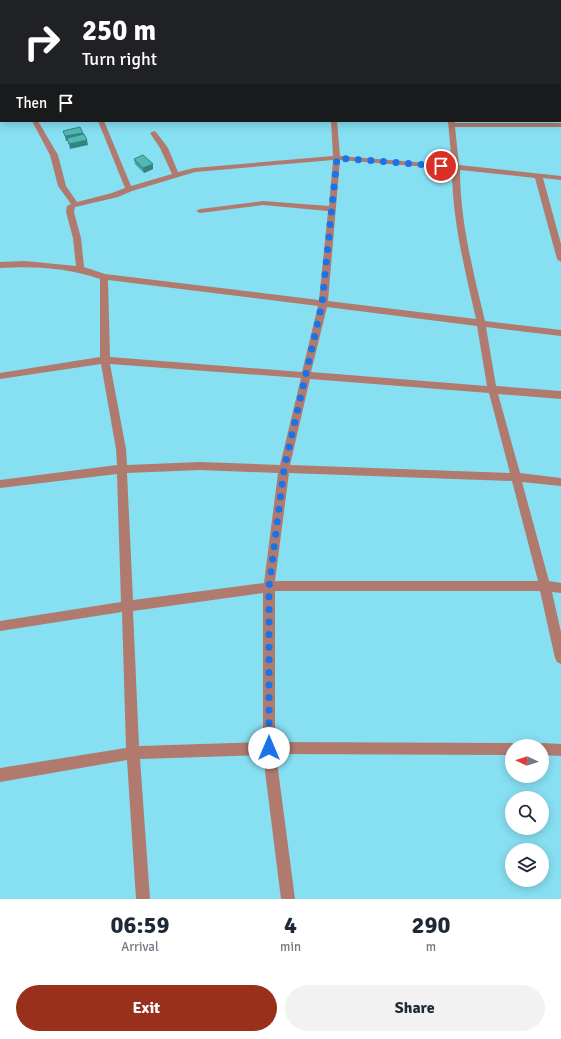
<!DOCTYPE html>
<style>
:root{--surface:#fff;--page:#f2f2f3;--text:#1f2937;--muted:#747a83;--accent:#99301c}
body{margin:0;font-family:Signika,sans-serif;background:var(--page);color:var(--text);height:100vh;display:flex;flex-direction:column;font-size:15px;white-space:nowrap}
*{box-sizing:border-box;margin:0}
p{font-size:13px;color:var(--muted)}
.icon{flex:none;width:22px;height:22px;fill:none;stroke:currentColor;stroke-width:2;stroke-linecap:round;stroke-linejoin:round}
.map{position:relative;height:899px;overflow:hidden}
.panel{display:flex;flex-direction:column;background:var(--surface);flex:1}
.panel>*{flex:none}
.top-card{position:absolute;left:0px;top:0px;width:561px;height:122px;box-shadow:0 2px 10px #0003;background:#202124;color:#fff;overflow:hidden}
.needle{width:26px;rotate:274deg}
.fabs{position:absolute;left:505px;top:739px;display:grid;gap:8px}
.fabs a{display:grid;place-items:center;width:44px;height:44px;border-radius:50%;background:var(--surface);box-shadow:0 2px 10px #0003;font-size:20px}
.pin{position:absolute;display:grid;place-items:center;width:34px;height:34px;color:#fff;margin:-17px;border:2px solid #fff;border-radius:50%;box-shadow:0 1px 4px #0007}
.me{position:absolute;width:44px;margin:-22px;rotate:0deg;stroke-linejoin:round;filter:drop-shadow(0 0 3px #0008)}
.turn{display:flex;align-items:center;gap:14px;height:84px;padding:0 16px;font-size:18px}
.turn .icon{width:52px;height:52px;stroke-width:2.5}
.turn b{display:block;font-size:28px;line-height:34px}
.then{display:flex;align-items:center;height:38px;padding:0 16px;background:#0003;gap:8px;font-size:15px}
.eta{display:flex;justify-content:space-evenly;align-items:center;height:68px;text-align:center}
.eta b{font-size:24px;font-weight:800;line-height:28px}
.primary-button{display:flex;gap:8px;margin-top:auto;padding:8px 16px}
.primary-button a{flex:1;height:46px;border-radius:24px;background:var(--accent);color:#fff;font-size:16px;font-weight:800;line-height:46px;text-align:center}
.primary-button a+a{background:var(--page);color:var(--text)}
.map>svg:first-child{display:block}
</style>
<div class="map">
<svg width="561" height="899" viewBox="0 0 561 899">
<rect width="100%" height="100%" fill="#87dff2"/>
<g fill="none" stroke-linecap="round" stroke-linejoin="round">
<path fill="#b17a6e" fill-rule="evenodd" d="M 78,0 L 84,0 L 84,1 L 78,1 Z
M 268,0 L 274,0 L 275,1 L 269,1 Z
M 362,0 L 368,0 L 369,1 L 363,1 Z
M 487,0 L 493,0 L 494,1 L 488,1 Z
M 560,1 L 561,1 L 561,5 L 560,5 Z
M 0,23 L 1,23 L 1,27 L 0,27 Z
M 560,62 L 561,62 L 561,67 L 560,67 Z
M 0,65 L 1,65 L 1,69 L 0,69 Z
M 0,98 L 1,98 L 1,102 L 0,102 Z
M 32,121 L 38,121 L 58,155 L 66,186 L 77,202 L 112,193 L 125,188 L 98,121 L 104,121 L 131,186 L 172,174 L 160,148 L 150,133 L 154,131 L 156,132 L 168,148 L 178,172 L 194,168 L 333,156 L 331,121 L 337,121 L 340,156 L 452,165 L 448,121 L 454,121 L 455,123 L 561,123 L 561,127 L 455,127 L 459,165 L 561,176 L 561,180 L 543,178 L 561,244 L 561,262 L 557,259 L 535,178 L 460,170 C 460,221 473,271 485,321 L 561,330 L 561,336 L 486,327 L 496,386 L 561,391 L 561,399 L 498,394 L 520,473 L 561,478 L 561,486 L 522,482 L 549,581 L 561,583 L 561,593 L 552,592 L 561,632 L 561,664 L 557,662 L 555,658 L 540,591 L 275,591 L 275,742 L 512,743 L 517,746 L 512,746 L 512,755 L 276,754 L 295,899 L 281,899 L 263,755 L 140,759 L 150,899 L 136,899 L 127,760 L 0,782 L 0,768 L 126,748 L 122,612 L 0,631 L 0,621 L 121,602 L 117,474 L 0,488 L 0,480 L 117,465 L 116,449 L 101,364 L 0,379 L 0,373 L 100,357 L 100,279 C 68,268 34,266 0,268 L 0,262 L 25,261 L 76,266 L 73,238 L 66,212 L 67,206 L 71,204 L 58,186 L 50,155 ZM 333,160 L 329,206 L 263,201 L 200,209 L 196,211 L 200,213 L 263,205 L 328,211 L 319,300 L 105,274 L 84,267 L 81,238 L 74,212 L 75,207 L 118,197 L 132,191 L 195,172 ZM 340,160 L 452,169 C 452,220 465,270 476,319 L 328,301 ZM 108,280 L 318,306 L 302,372 L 110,357 ZM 327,307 L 477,326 L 487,386 L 311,372 ZM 110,364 L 301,378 L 280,465 L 200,462 L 127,465 L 126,449 ZM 310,379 L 489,393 L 510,473 L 290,465 ZM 200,470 L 278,473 L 264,583 L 133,600 L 127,473 ZM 289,473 L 512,481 L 538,581 L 275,581 ZM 263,593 L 263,742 L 139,746 L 133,611 Z
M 542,743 L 561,744 L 561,756 L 542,755 L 542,746 L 537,746 Z"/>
</g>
<path fill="#439f9d" d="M 134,159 L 153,169 L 144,173 L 135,164 Z"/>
<path fill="#37827f" d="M 83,133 L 84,137 L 67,138 L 67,141 L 66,141 L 65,136 Z
M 87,140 L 88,145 L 70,149 L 69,144 Z
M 153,164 L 153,169 L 144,173 L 143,168 Z"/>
<path fill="#4eb9b6" stroke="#37827f" d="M 80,127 L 83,133 L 65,136 L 63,131 Z
M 84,134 L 87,140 L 69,144 L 67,138 Z
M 143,155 L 153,164 L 143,168 L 134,159 Z"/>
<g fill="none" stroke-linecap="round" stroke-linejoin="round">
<path stroke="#1a73e8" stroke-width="7" stroke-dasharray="0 12.6" d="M 269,748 L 269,587 L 284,469 L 322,304 L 337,158 L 441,166"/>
</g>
</svg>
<div class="fabs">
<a><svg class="needle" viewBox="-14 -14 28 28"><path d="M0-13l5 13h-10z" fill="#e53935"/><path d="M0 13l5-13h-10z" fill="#747a83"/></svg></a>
<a><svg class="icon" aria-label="search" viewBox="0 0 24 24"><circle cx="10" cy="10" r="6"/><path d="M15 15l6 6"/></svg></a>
<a><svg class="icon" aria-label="layers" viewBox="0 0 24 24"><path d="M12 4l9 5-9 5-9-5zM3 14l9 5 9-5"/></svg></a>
</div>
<div class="pin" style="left:441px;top:166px;background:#d93025"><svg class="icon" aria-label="arrive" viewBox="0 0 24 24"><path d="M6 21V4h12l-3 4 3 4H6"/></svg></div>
<svg class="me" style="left:269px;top:748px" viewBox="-20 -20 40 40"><circle r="19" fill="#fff"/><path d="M0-13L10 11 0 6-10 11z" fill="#1a73e8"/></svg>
<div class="top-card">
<div class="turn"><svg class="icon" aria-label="right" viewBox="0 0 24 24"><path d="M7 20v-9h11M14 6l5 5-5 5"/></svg><div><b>250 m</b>Turn right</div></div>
<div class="then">Then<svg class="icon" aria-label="arrive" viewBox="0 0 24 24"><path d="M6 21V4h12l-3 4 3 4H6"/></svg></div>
</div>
</div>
<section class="panel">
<div class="eta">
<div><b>06:59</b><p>Arrival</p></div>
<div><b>4</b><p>min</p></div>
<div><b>290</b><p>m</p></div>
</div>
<div class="primary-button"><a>Exit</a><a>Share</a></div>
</section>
